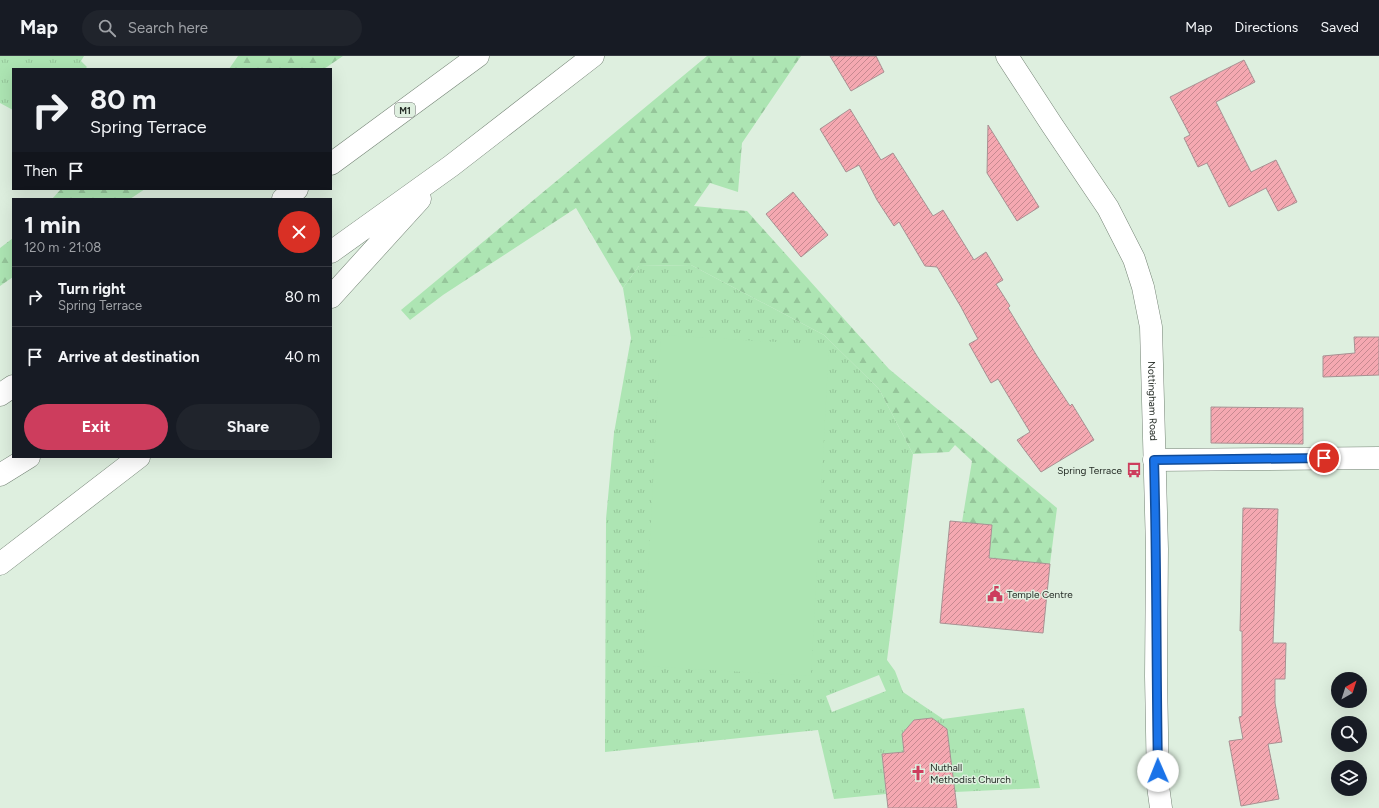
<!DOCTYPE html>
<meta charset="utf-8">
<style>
:root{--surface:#171b24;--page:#20242c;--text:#f1f3f6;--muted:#9ea1a6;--line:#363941;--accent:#cd3d5d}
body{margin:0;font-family:Figtree,sans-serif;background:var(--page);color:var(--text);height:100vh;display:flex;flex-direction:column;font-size:15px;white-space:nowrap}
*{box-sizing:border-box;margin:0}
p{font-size:13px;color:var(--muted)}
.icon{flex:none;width:22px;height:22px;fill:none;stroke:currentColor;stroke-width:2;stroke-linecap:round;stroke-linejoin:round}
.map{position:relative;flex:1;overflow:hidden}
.sheet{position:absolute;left:12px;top:142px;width:320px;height:260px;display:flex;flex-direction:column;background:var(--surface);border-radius:0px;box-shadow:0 4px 16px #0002}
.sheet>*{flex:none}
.guide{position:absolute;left:12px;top:12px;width:320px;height:122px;border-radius:0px;box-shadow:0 4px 16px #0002;background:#171b24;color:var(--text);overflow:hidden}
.needle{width:26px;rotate:39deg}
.fabs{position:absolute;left:1331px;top:616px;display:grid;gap:8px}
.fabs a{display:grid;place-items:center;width:36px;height:36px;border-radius:50%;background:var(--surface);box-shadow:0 4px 16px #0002;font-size:20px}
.pin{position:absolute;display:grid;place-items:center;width:34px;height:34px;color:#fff;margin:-17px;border:2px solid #fff;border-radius:50%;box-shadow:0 1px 4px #0007}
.me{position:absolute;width:44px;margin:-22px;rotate:359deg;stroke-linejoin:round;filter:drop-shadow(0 0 3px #0008)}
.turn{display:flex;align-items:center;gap:14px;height:84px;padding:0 12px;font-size:18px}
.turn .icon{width:52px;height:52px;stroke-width:2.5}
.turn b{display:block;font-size:28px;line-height:34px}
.then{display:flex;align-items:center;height:38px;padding:0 12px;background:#0003;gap:8px;font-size:15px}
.round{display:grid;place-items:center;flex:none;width:42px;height:42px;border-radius:21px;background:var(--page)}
.headline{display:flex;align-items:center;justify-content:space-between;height:68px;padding:0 12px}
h1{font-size:24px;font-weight:700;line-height:30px}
.cta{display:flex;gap:8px;margin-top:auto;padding:8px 12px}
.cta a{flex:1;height:46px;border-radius:24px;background:var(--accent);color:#fff;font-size:16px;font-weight:700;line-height:46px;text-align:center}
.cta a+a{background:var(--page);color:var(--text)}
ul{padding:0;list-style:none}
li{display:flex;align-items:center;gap:12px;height:60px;padding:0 12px;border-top:1px solid var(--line)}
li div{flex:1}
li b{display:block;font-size:15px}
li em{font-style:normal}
header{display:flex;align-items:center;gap:24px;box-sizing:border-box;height:56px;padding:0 20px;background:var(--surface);border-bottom:1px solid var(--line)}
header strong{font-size:19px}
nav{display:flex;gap:22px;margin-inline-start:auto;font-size:14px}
.search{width:280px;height:36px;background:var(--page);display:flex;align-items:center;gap:10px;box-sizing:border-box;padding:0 14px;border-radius:22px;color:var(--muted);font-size:15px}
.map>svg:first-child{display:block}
</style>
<header>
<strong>Map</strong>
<div class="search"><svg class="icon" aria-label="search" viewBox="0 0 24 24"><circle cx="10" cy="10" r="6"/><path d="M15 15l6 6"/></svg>Search here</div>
<nav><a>Map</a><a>Directions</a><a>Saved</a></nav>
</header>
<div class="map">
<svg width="1379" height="752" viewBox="0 0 1379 752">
<defs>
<pattern id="grass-tufts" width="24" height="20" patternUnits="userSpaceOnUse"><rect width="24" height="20" fill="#ade5b3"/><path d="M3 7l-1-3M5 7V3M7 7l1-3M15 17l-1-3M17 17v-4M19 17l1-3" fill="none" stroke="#95c59a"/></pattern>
<pattern id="forest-firs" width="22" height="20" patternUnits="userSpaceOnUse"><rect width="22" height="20" fill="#ade5b3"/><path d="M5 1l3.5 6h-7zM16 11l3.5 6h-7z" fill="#95c59a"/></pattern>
<pattern id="building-hatch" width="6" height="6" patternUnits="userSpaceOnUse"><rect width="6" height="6" fill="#f5a8b1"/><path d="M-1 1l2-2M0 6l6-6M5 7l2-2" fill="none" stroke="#c68990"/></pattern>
</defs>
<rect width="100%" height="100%" fill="#deefdf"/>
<path fill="url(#grass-tufts)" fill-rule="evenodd" d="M 0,0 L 84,0 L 81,5 L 87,11 L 85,13 L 13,13 L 13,54 L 0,47 Z
M 691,209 L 824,279 L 879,333 L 913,398 L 887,604 L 895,615 L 903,636 L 943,663 L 1024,652 L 1040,732 L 955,736 L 947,674 L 932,662 L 914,664 L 902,678 L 904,696 L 882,698 L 886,738 L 834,743 L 818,674 L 605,696 L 606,463 L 614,377 L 631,282 L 623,232 L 639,210 ZM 879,619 L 886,635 L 832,656 L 826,640 Z"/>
<path fill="url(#forest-firs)" d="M 238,0 L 343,0 L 324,13 L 229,13 Z
M 707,0 L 801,0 L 742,87 L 738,136 L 710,127 L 694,150 L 747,155 L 889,313 L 1057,452 L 1050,508 L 989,502 L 992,469 L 962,466 L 972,405 L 955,389 L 949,396 L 913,398 L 879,333 L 824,279 L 691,209 L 639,210 L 623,232 L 576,152 L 443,239 L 410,264 L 401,254 Z
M 61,133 L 145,133 L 130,143 L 52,143 Z
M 13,182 L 13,221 L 0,230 L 0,192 Z"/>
<path fill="#ade5b3" d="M 661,279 L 829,289 L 811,620 L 643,610 Z"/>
<path fill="url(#building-hatch)" stroke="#a89193" d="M 830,0 L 876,0 L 884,16 L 851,35 Z
M 1244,4 L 1255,26 L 1216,46 L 1251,116 L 1276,104 L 1297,146 L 1278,155 L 1266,132 L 1229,151 L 1207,107 L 1198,111 L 1184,82 L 1190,79 L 1170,41 Z
M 850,53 L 881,104 L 893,97 L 933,160 L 943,154 L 974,204 L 986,196 L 1003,224 L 996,228 L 1010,250 L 1008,252 L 1037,300 L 1070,350 L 1072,348 L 1094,384 L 1041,416 L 1017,384 L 1030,376 L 998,323 L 991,327 L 969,288 L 978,283 L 961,251 L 937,211 L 925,210 L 899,166 L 894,170 L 877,144 L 859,109 L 846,116 L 820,73 Z
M 988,69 L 1039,151 L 1017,165 L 987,117 Z
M 793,136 L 828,179 L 801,201 L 766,158 Z
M 1354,281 L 1379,281 L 1379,319 L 1323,321 L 1323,300 L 1355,297 Z
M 1211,351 L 1303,352 L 1303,388 L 1211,387 Z
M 1243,452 L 1278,453 L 1273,587 L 1286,587 L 1285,623 L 1275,623 L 1275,647 L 1282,686 L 1268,688 L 1279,743 L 1241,750 L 1229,685 L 1243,683 L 1239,661 L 1242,660 L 1242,575 L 1240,575 Z
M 950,465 L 992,469 L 989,502 L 1050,508 L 1043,577 L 940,567 Z
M 932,662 L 947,673 L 957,752 L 888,752 L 882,698 L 904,696 L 902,678 L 914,664 Z"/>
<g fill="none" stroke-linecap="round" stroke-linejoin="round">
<defs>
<path id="minor" d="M 1154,404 L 1379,402"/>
<g id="major">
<path id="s1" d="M 1007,0 L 1052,69 L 1108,152 L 1134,203 L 1143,231 L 1151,271 L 1157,493 L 1156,620 L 1158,730 L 1161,752"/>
</g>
<path id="highway" d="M 331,108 L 478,0
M 283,143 L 297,133
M 331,196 L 451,110 L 593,0
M 331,241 L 420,143
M 0,339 L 13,330
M 0,419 L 29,401
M 0,508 L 139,401"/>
</defs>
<use href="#minor" stroke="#748375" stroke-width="23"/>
<use href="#major" stroke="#748375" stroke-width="23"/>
<use href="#highway" stroke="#748375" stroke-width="23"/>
<use href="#minor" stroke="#fff" stroke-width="22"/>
<use href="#major" stroke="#fff" stroke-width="22"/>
<use href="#highway" stroke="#fff" stroke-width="22"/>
</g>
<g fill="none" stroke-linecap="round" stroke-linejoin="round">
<defs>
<path id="route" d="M 1158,715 C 1156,611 1157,507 1154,404 L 1324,402"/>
</defs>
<use href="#route" stroke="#114b97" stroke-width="10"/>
<use href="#route" stroke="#1a73e8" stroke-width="7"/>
</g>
<defs>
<symbol id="bus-bare" viewBox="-9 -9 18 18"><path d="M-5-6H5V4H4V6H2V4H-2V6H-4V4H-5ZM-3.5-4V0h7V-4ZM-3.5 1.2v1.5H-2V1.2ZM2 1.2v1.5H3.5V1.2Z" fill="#cd3d5d" stroke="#deefdf" stroke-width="2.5" paint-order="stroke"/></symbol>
<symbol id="civic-bare" viewBox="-9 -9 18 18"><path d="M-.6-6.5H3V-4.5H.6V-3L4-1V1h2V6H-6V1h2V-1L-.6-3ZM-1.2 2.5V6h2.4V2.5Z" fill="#cd3d5d" stroke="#deefdf" stroke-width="2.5" paint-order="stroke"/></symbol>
<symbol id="church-bare" viewBox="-9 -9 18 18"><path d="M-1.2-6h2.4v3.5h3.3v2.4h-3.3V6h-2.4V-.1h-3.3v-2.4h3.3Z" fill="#cd3d5d" stroke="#deefdf" stroke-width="2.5" paint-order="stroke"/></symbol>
</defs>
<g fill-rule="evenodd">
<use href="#bus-bare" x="1123" y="403" width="22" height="22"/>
<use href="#civic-bare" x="984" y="527" width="22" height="22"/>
<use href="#church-bare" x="907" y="706" width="22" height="22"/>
</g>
<g text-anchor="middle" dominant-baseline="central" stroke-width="3" stroke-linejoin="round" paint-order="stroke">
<rect fill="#deefdf" stroke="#5c665e" stroke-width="1" x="395" y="47" width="20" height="14" rx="3"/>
<g font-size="9" font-weight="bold" fill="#252c26">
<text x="405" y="54">M1</text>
</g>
<g font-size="10" fill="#252c26" stroke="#deefdf">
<text stroke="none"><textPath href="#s1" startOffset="384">Nottingham Road</textPath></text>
</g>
<g font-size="10" fill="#252c26" stroke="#deefdf" text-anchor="start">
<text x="1122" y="414" text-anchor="end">Spring Terrace</text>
<text x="1007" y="538">Temple Centre</text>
<text x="930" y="711">Nuthall<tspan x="930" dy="12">Methodist Church</tspan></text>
</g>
</g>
</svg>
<div class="fabs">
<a><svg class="needle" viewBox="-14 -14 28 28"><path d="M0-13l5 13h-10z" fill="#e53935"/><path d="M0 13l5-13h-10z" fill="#9ea1a6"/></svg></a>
<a><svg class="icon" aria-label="search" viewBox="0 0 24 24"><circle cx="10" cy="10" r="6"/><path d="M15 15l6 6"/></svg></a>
<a><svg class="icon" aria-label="layers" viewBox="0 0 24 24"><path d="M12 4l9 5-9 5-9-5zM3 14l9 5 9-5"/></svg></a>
</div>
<div class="pin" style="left:1324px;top:402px;background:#d93025"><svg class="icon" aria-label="arrive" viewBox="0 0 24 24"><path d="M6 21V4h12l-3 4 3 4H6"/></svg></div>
<svg class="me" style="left:1158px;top:715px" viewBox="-20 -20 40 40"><circle r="19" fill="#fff"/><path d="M0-13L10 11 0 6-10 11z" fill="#1a73e8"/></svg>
<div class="guide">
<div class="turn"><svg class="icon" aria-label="right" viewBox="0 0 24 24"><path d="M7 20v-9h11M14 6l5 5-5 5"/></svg><div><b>80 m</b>Spring Terrace</div></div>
<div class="then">Then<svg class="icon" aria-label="arrive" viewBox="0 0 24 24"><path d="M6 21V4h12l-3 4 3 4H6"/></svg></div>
</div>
<section class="sheet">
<div class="headline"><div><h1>1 min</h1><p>120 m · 21:08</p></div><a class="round" style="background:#d93025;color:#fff"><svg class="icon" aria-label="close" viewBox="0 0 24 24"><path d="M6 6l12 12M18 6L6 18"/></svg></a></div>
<ul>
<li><svg class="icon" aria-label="right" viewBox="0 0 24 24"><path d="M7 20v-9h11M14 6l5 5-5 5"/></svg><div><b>Turn right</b><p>Spring Terrace</p></div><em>80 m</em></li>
<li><svg class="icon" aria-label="arrive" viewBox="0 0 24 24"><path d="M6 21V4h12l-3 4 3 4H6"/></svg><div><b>Arrive at destination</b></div><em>40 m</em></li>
</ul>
<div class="cta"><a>Exit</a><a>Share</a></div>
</section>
</div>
